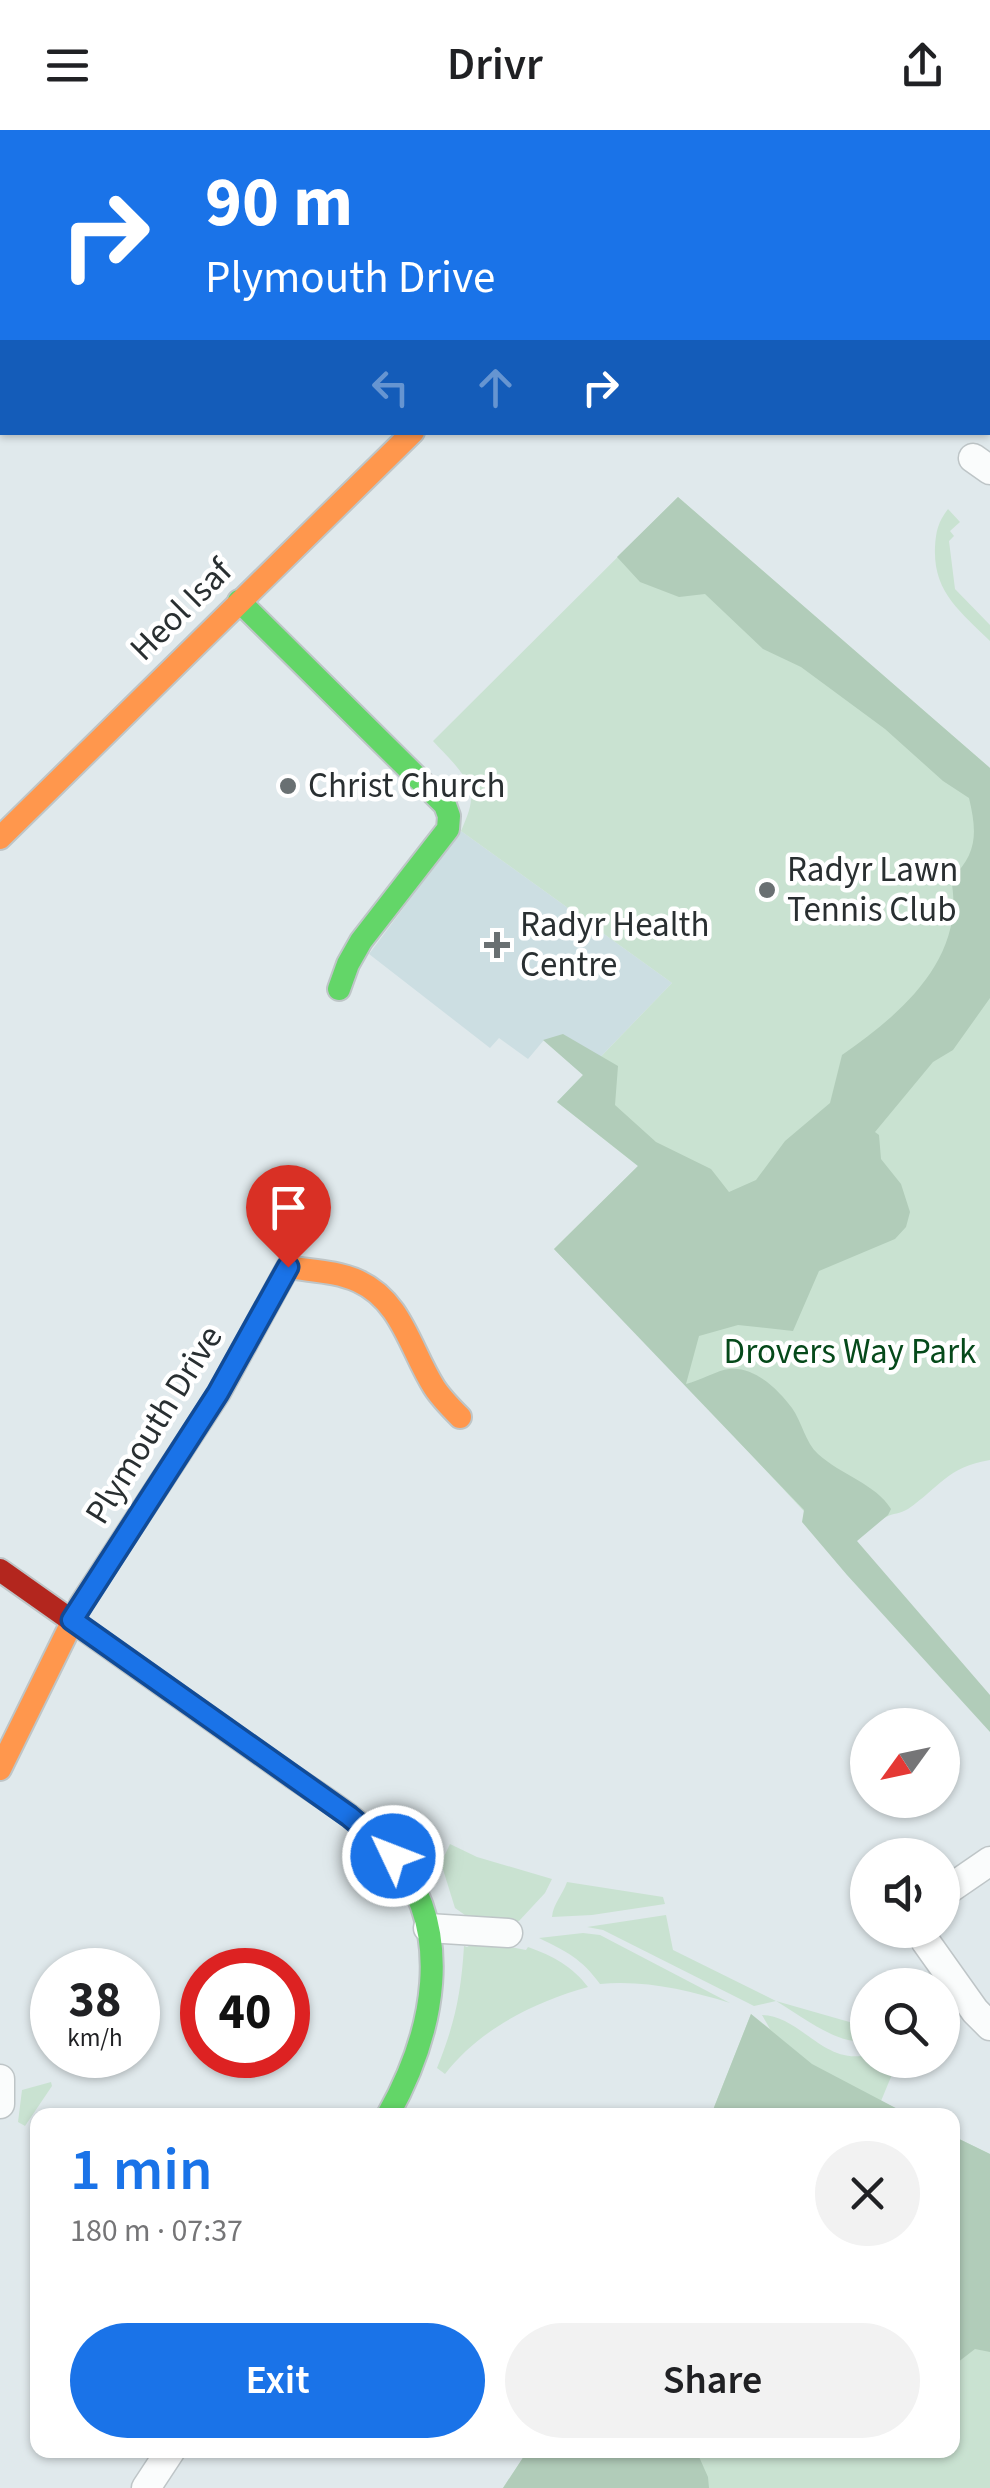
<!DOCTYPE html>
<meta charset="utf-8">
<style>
:root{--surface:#fff;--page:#f2f2f2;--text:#202124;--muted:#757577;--accent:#1a73e8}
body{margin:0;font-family:"Source Sans 3",sans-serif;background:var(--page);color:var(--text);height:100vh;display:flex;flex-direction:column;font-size:38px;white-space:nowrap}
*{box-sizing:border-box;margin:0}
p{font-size:32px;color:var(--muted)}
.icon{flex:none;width:55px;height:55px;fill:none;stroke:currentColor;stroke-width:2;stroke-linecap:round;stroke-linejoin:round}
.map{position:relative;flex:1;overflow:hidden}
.details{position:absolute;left:30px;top:1978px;width:930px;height:350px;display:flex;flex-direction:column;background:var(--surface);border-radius:20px;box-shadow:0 2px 8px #0004}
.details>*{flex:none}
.guide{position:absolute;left:0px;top:0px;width:990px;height:305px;box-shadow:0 2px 8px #0004;background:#1a73e8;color:#fff;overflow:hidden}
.needle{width:65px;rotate:237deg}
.tools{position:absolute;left:850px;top:1578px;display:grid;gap:20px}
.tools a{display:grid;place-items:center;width:110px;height:110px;border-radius:50%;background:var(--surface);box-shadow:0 2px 8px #0004;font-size:50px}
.speed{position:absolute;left:30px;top:1818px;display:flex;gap:20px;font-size:50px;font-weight:700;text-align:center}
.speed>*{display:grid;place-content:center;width:130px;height:130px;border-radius:50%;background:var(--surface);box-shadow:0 2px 8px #0004;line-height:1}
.speed small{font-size:25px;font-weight:400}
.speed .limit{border:15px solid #d22;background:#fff;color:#111}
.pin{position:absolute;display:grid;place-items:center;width:85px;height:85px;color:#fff;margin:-102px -42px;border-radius:50% 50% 50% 0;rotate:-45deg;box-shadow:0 0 10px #0007}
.pin .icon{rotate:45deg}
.me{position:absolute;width:110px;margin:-55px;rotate:313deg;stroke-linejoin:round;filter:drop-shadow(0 0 8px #0008)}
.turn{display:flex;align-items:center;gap:35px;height:210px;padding:0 40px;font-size:45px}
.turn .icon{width:130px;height:130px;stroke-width:2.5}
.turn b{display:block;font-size:70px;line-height:85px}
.lanes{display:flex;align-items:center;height:95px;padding:0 40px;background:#0003;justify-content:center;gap:50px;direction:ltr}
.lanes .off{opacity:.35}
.round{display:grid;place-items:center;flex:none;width:105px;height:105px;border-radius:52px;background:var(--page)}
.overview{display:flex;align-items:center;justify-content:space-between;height:170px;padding:0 40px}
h1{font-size:60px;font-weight:600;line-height:75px;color:var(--accent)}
.action{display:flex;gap:20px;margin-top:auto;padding:20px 40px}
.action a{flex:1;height:115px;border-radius:60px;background:var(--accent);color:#fff;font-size:40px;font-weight:600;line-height:115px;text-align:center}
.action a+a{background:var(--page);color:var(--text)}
header{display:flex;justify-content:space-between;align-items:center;height:130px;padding:0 40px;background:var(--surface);font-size:45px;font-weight:600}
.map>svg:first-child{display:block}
</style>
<header><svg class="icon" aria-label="menu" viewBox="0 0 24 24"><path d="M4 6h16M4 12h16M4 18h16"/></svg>Drivr<svg class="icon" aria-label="share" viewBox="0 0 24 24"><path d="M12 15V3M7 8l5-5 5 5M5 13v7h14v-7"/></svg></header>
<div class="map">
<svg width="990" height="2358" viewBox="0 0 990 2358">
<rect width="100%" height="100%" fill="#e0e9ec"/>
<path fill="#ccdee2" d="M 461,701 L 672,853 L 583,945 L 544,910 L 528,929 L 499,908 L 490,918 L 369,824 Z"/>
<path fill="#c9e2d1" d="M 678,367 L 990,638 L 990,1330 C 947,1337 940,1357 908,1379 C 900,1384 893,1383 886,1387 C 870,1395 856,1411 842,1422 L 660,1227 L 554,1119 L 638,1036 L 557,972 L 672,853 L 461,701 C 465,691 471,679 471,668 C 471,646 446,626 433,611 Z
M 948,379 L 960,392 L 950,401 L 954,406 L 949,411 L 955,459 L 990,495 L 990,511 C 960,481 933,462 935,417 C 936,401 938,392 948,379 Z
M 450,1714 L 477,1727 L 552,1749 L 545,1763 L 519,1791 L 509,1793 L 472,1790 L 455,1778 L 441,1733 Z
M 567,1752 L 663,1767 L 665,1774 L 592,1785 L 552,1787 C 553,1774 563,1764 567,1752 Z
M 666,1785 L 673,1820 L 776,1871 L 867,1897 L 867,1910 C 841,1918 800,1885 776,1871 L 754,1876 L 603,1800 L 587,1797 Z
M 583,1803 L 600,1805 L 730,1873 C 687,1860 646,1850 600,1854 C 582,1829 566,1821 539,1808 Z
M 485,1812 L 526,1820 L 528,1817 C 553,1826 572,1836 588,1857 C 534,1872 480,1899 445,1944 L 437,1938 C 455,1893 461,1864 464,1816 L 467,1817 L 473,1814 Z
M 751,1884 L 770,1899 L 762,1885 C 801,1886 823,1935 867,1925 L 868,1930 L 898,1930 L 881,1971 L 909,1985 L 711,1985 Z
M 51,1952 L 52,1956 L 25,1996 L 18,1992 L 22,1960 Z
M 953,2006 L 990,2024 L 990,2358 L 503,2358 L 528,2320 L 952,2320 Z"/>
<path fill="#b1ccb9" d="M 0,0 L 149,0 L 146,2 L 2,2 L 2,108 L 0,110 Z
M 678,367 L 990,638 L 990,868 L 953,920 L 933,932 L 875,1002 L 879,1005 L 881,1029 L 901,1054 L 910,1082 L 906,1097 L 895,1109 L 819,1141 L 793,1201 L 738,1195 L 699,1206 L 686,1254 C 699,1251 718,1240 729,1239 C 754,1236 778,1259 792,1278 C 802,1292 805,1312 818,1324 C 841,1345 876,1354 891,1379 L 888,1385 L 857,1411 L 990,1565 L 990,1602 L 847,1445 L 802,1392 L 804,1380 L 554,1119 L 638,1036 L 557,972 L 583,945 L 543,910 L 563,904 L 618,936 L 615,975 L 656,1012 L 711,1039 L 729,1062 L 756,1050 L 785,1011 L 830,973 L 842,925 C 900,885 967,828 951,749 C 978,723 977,702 969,668 L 943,651 L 885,599 L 801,537 L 763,519 L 705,464 L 679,467 L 640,452 L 617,427 Z
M 751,1884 L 812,1934 L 909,1985 L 711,1985 Z
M 953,2006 L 990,2024 L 990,2222 L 975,2219 L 953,2236 Z
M 528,2320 L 696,2320 L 708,2347 L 709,2358 L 503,2358 Z"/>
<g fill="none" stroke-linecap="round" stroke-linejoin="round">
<defs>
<path id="street" d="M 911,0 L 913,2
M 186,2 L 190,0
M 0,140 L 2,138
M 973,328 L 990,340
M 942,1764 L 990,1731
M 428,1798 L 508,1803
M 921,1800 L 926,1812 L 975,1881 L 990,1896
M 0,1949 L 0,1974
M 146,2358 L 171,2320"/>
<path id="fast" d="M 239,471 L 445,675 L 449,686 L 448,699 L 361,811 L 348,834 L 339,859
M 293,1647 C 327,1670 364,1692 391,1723 C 457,1800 433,1905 388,1985"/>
<path id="slow" d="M 721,2 L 723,0
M 0,708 L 413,302
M 0,1639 L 81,1474 L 219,1263 L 288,1137 C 311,1141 336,1141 358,1151 C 402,1171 410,1219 434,1257 C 441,1268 451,1278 460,1287"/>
<path id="jam" d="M 0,1440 L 293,1647"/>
</defs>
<use href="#street" stroke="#bec5c7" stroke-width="31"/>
<use href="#fast" stroke="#bec5c7" stroke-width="26"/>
<use href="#slow" stroke="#bec5c7" stroke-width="26"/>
<use href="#jam" stroke="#bec5c7" stroke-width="26"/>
<use href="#street" stroke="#fafcfc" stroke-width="28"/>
<use href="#fast" stroke="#63d668" stroke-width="22"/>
<use href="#slow" stroke="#ff974d" stroke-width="22"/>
<use href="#jam" stroke="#b3261e" stroke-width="22"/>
</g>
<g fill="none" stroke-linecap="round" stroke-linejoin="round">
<defs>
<path id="route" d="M 288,1137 L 218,1263 L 72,1490 L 349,1686 L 380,1712 L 393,1726"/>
</defs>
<use href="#route" stroke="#114b97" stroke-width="25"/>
<use href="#route" stroke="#1a73e8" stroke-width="18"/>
</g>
<g fill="#697072" stroke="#fff" stroke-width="4">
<circle cx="288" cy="656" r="10"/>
<circle cx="767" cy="760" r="10"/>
<path d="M492 800h10v10h10v10h-10v10h-10v-10h-10v-10h10z"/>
</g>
<g text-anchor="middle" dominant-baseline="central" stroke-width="9" stroke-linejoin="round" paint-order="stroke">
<g font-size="35" fill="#292f31" stroke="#fff">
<text transform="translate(181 480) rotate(-45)">Heol Isaf</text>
<text transform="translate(154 1295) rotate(-58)">Plymouth Drive</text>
</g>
<g font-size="35" fill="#292f31" stroke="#fff" text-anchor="start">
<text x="308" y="656">Christ Church</text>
<text x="787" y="740">Radyr Lawn<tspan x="787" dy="40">Tennis Club</tspan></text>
<text x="520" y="795">Radyr Health<tspan x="520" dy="40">Centre</tspan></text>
</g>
<g font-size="35" fill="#05491a" stroke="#fff">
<text x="850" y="1222">Drovers Way Park</text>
</g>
</g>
</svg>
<div class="tools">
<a><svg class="needle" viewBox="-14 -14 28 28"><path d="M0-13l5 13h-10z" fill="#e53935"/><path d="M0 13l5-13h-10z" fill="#757577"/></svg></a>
<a><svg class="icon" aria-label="sound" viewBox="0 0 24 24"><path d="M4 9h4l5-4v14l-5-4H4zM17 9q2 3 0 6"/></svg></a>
<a><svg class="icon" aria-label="search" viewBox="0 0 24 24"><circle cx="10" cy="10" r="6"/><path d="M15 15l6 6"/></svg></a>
</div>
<div class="speed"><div>38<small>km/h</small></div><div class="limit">40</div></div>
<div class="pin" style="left:288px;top:1137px;background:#d93025"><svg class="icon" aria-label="arrive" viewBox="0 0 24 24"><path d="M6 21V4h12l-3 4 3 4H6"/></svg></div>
<svg class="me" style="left:393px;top:1726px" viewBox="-20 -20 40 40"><circle r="17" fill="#1a73e8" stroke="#fff" stroke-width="3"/><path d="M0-11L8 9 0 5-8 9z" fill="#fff"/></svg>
<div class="guide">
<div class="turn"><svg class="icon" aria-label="right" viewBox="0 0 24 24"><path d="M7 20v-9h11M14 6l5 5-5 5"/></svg><div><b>90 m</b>Plymouth Drive</div></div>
<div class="lanes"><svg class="icon off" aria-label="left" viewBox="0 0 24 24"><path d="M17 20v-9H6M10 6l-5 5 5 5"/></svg><svg class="icon off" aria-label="ahead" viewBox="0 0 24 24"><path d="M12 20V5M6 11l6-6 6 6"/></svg><svg class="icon" aria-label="right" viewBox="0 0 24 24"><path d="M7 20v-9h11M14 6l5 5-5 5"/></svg></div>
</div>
<section class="details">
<div class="overview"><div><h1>1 min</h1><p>180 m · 07:37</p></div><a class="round"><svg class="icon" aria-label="close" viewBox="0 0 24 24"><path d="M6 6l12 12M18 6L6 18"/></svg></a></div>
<div class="action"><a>Exit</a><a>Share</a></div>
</section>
</div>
